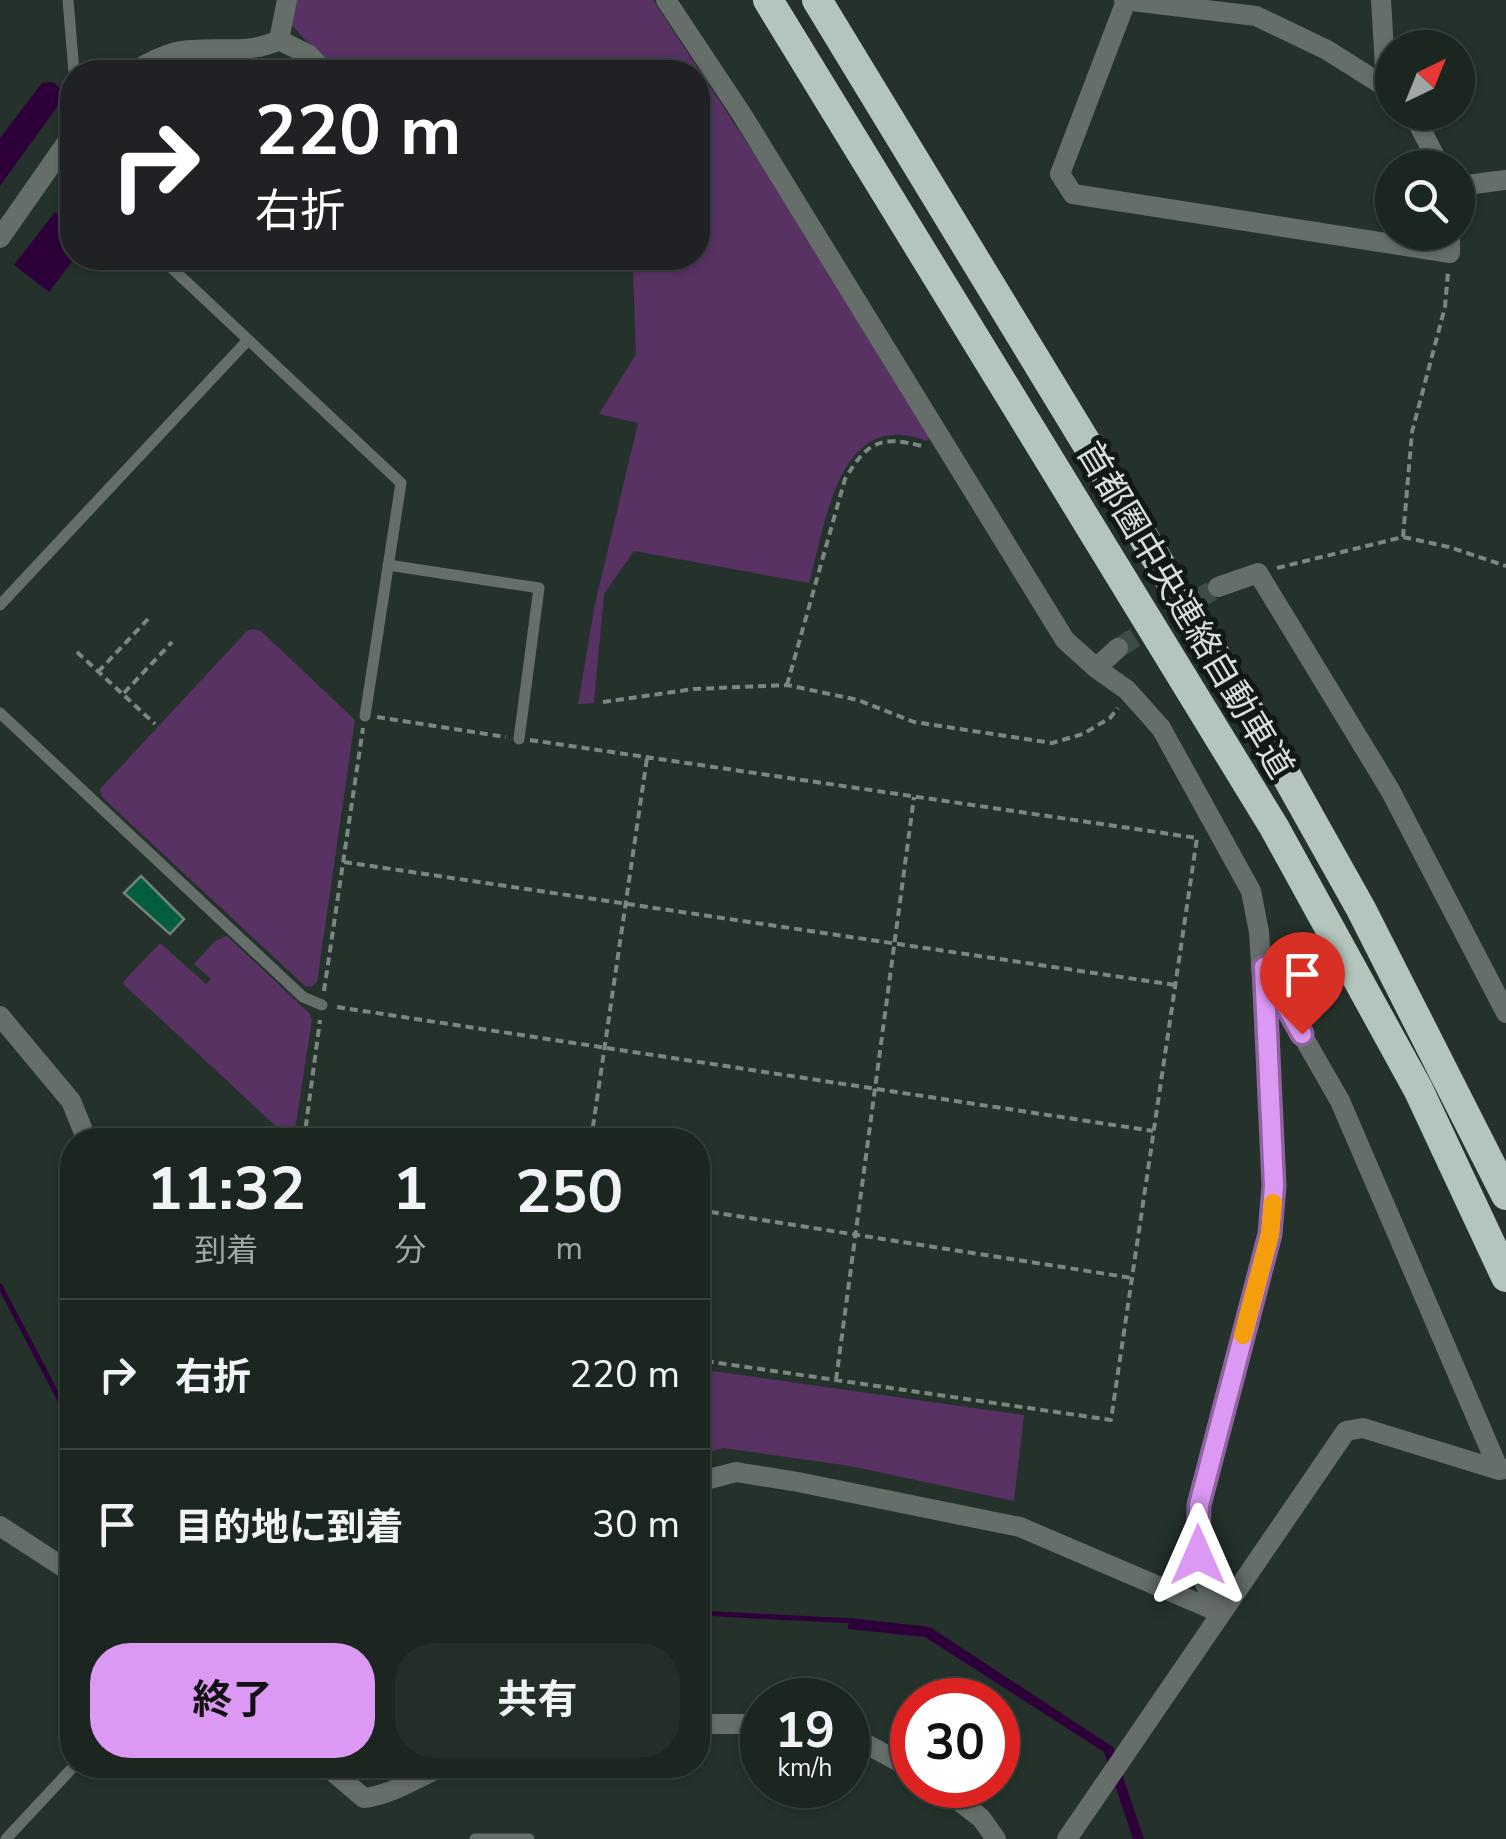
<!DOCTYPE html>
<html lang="ja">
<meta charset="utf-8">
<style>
:root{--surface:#1b2620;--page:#242e29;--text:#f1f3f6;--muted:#a0a5a5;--line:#39433e;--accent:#dc99f4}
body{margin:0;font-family:"Nunito Sans","Noto Sans JP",sans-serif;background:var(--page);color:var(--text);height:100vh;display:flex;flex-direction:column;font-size:38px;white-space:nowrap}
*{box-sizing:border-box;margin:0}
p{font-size:32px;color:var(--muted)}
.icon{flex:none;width:55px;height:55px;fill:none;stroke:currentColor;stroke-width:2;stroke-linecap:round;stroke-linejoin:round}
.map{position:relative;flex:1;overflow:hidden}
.side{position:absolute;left:60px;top:1128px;width:650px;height:650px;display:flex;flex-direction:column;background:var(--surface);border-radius:40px;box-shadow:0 2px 8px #0004,0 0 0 2px var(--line)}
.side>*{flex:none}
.top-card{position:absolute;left:60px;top:60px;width:650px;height:210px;border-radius:40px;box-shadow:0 2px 8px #0004,0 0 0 2px var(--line);background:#202124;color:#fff;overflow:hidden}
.needle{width:65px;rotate:43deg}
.tools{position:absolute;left:1375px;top:30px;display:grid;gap:20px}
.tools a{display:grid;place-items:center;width:100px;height:100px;border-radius:50%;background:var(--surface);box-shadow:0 2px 8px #0004,0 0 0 2px var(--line);font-size:50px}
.speed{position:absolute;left:740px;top:1678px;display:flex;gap:20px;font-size:50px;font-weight:700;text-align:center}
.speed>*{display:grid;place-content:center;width:130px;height:130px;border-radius:50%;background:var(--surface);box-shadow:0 2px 8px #0004,0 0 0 2px var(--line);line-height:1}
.speed small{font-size:25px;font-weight:400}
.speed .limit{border:15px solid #d22;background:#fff;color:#111}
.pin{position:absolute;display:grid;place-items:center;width:85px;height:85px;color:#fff;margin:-102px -42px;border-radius:50% 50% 50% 0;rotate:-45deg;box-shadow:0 0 10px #0007}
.pin .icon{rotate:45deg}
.me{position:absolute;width:110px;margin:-55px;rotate:0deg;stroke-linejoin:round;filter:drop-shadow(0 0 8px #0008)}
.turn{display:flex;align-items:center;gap:35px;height:210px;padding:0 30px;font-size:45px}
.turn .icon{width:130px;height:130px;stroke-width:2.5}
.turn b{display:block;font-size:70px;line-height:85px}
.eta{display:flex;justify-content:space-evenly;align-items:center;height:170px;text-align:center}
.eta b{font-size:60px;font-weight:700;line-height:70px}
.primary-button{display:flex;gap:20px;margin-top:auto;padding:20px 30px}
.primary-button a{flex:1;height:115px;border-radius:40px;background:var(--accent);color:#111;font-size:40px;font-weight:700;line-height:115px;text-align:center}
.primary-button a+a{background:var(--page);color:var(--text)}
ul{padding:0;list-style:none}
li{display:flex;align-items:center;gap:30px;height:150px;padding:0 30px;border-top:2px solid var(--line)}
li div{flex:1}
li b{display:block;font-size:38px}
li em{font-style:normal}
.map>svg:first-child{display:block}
</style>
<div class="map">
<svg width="1506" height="1839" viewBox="0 0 1506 1839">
<rect width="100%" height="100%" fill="#24322b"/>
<path fill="#573263" d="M 295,0 L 653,0 L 798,220 L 932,436 L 927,441 C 838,406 826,524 809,583 L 634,551 L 604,594 L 594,703 L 578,704 L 595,604 L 638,423 L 599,414 L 636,354 L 633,270 L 607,258 L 698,258 L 698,72 L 334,72 L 291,24 Z
M 253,629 L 261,631 L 355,720 L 317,982 L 311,987 L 305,986 L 102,797 L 100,789 L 247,631 Z
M 227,936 L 310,1014 L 312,1020 L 295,1129 L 289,1135 L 282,1132 L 122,983 L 160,943 L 206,984 L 211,979 L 194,964 L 215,941 Z
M 698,1369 L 1024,1415 L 1014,1501 L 850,1466 L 723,1448 L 698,1455 Z"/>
<path fill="#2d003a" d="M 53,82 L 61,89 L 57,107 L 0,186 L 0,138 L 42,83 Z
M 55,212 L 72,225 L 72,258 L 75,258 L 49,292 L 14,265 Z
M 849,1618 L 930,1627 L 1113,1747 L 1144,1839 L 1133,1839 L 1104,1752 L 925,1637 L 848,1629 Z"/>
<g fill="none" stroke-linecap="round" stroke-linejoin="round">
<path stroke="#2d003a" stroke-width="5" d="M 0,1286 L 72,1423
M 698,1613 L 854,1621"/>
</g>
<path fill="#035d3f" stroke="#72827a" stroke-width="2.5" d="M 141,876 L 184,919 L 170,934 L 124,893 Z"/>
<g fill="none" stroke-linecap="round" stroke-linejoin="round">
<path stroke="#3f4c45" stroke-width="20" stroke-dasharray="20 10" stroke-linecap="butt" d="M 1118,648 L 1218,587"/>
<path stroke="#7b8781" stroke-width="4" stroke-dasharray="8 5" stroke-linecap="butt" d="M 1403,537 L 1412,432 L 1445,307 L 1448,272
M 1277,568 L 1403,537 L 1449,547 L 1506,566
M 77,652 L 155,724
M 98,672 L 148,619
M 787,685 L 845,479 C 867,442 880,435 922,446
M 124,693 L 172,642
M 603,702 L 694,689 L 787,685 L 858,700 L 914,722 L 1052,743 L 1083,734 L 1110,718 L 1118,708
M 377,717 L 506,737
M 530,740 L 1197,838 L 1111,1420 L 698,1360
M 344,862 L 1175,985
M 324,991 L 363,728
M 337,1007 L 1153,1131
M 304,1140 L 320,1020
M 591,1140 L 647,758
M 698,1210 L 1132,1278
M 836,1380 L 914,797"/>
<path stroke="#666e6a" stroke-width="11" d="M 68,0 L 74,72
M 161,258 L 401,483 L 365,716
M 388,565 L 539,588 L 519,739
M 0,605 L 248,340
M 0,713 L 303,997 L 322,1005
M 6,1839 L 75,1765
M 475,1839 L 529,1839"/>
<path stroke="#666e6a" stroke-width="20" d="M 666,0 L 741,113 L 1065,640 L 1096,668 L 1127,690 L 1161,728 L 1251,891 L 1259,932 L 1275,1187 L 1269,1234 L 1199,1505 L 1198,1555 L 1205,1584 L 1221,1613
M 1124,0 L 1256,16 L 1327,50 L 1392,91
M 1381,0 L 1386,85
M 1126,1 L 1060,174 L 1073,194 L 1450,253 L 1450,232
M 279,40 L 309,55 L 325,72
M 133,72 C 146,64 160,56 176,52 C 211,45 247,56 279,40 L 287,0
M 1412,112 L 1441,168
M 1458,186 L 1506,180
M 0,238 L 72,135
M 1218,587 L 1258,573 L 1390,790 L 1506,1013
M 1096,668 L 1118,648
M 1265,970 L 1340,1101 L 1499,1470
M 0,1016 L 71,1101 L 87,1140
M 698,1482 L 736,1472 L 798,1482 L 1020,1527 L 1221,1613
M 0,1526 L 72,1573
M 698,1724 L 762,1724
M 848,1734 L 912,1769
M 325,1765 L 364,1798 C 394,1795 420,1774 449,1765
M 938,1785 L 981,1818 L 996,1839
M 1067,1839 L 1346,1431 L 1363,1428 L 1499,1470 L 1506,1469"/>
<path stroke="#b3c5bc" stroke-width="30" d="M 768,0 L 1274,827 L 1418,1089 L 1506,1277
M 817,0 L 1259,727 L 1361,909 L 1506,1195"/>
</g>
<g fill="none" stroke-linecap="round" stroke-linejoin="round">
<defs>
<path id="route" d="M 1198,1555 L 1199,1505 L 1270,1234 L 1274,1186 L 1264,967 L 1302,1034"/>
</defs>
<use href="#route" stroke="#8f639f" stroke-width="25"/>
<use href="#route" stroke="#dc99f4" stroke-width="18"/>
<path stroke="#f59e0b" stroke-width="18" d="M 1243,1335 L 1270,1234 L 1273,1203"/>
</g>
<g text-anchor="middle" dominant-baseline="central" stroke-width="10" stroke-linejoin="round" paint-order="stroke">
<g font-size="35" fill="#d6dfda" stroke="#121815">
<text transform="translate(1185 610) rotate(59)">首都圏中央連絡自動車道</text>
</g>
</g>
</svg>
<div class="tools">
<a><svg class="needle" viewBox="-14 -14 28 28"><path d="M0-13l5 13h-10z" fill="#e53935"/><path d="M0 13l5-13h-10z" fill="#a0a5a5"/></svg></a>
<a><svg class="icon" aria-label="search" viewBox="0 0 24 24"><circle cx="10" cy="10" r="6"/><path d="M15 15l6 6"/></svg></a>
</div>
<div class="speed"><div>19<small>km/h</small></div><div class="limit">30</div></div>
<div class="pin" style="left:1302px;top:1034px;background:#d93025"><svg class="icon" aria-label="arrive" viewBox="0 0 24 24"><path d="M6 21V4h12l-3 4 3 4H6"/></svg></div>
<svg class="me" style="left:1198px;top:1555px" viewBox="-20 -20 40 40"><path d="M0-17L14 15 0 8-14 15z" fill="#dc99f4" stroke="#fff" stroke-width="4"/></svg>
<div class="top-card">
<div class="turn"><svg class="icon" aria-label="right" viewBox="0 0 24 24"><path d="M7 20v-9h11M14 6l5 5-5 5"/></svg><div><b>220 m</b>右折</div></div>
</div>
<section class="side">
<div class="eta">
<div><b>11:32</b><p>到着</p></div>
<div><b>1</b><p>分</p></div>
<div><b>250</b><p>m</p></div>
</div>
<ul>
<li><svg class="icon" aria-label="right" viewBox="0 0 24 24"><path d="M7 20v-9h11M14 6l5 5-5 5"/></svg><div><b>右折</b></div><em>220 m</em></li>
<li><svg class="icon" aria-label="arrive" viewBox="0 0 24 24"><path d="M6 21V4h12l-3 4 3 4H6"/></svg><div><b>目的地に到着</b></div><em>30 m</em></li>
</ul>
<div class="primary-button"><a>終了</a><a>共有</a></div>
</section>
</div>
